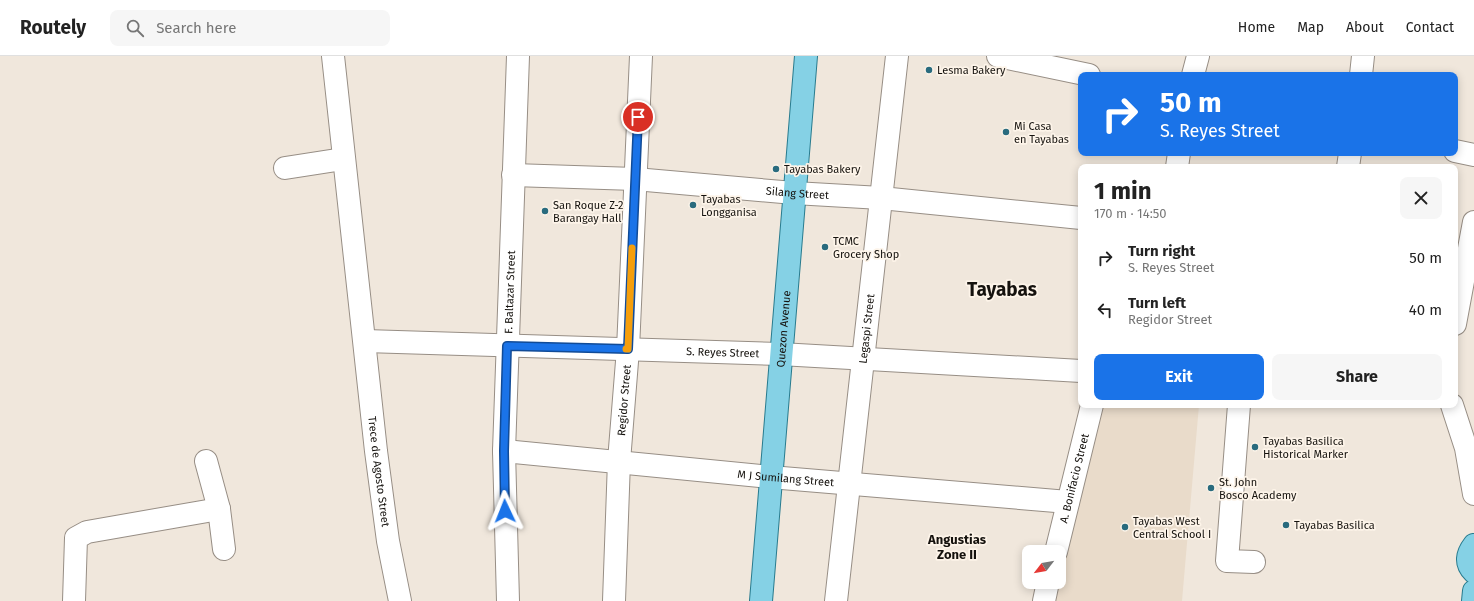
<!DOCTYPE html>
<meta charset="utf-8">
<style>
:root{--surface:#fff;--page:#f6f6f6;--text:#222;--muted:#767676;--line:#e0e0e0;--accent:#1a73e8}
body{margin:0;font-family:"Fira Sans",sans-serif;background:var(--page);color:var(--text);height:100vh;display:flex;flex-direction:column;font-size:15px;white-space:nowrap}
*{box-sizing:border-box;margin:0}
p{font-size:13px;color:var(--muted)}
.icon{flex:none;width:22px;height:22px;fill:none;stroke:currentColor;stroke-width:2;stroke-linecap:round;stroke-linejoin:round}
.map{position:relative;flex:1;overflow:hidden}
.panel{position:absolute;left:1078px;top:108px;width:380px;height:244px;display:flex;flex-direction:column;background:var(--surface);border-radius:8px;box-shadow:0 2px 10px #0003}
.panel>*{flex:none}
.guide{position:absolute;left:1078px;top:16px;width:380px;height:84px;border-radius:8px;box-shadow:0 2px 10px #0003;background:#1a73e8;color:#fff;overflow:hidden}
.needle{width:26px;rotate:239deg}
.buttons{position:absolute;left:1022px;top:489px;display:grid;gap:8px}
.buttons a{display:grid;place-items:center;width:44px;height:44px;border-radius:8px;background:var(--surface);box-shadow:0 2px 10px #0003;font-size:20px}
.pin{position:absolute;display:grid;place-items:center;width:34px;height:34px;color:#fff;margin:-17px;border:2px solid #fff;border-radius:50%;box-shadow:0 1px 4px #0007}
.me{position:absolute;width:44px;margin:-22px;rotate:358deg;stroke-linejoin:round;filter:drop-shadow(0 0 3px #0008)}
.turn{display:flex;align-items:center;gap:14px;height:84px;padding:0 16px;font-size:18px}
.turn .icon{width:52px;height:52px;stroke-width:2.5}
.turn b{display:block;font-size:28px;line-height:34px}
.round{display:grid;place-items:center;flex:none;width:42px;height:42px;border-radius:8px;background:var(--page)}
.head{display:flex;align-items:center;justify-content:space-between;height:68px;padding:0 16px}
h1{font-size:24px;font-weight:700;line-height:30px}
.button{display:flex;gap:8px;margin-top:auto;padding:8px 16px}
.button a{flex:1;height:46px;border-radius:8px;background:var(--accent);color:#fff;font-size:16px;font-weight:700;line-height:46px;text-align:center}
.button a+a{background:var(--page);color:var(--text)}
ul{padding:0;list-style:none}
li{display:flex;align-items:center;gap:12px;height:52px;padding:0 16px}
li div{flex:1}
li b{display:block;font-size:15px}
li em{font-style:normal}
header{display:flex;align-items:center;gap:24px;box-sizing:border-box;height:56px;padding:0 20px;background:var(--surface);border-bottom:1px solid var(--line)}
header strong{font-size:19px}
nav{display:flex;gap:22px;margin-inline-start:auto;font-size:14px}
.search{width:280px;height:36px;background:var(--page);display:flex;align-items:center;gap:10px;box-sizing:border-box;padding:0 14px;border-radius:8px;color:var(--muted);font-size:15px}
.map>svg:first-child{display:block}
</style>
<header>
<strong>Routely</strong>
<div class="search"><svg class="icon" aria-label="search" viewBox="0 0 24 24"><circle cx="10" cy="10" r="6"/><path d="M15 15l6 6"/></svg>Search here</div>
<nav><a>Home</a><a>Map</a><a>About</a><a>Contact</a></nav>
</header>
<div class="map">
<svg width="1474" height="545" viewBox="0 0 1474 545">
<rect width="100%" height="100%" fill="#f0e7dc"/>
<path fill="#e9dbca" d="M 1092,349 L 1199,349 L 1182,545 L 1044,545 L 1048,526 L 1059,526 L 1059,496 Z"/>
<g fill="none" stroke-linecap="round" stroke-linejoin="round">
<defs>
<g id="minor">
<path id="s1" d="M 333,0 L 376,395 L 388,485 L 400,545"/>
<path d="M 998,0 L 1089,19"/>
<path d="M 1193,19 L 1198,0"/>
<path d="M 1361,19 L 1363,0"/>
<path d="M 1455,95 L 1474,99"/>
<path d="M 1177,111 L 1179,97"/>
<path d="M 1348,111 L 1350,97"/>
<path d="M 285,112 L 343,103"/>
<path id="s2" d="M 513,119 L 635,123 L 794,137 L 881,142 L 1081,162"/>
<path d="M 1455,268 L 1474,166"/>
<path id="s3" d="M 365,285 L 780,298 L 1081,315"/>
<path d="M 1239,349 L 1227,505 L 1254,506"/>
<path d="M 1452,349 L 1466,392 L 1474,438"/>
<path id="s4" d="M 504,395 L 770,421 L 1068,446"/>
<path d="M 206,405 L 219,453 L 224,493"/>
<path id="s5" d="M 1056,496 L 1092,349"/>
<path d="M 74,545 L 76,482 L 87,476 L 219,453"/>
<path id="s6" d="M 508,545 L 504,395 L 518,0"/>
<path id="s7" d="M 614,545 L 619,405 L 628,293 L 641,0"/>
<path id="s8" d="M 836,545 L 897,0"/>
<path d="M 1044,545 L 1048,526"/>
</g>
<g id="major">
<path d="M 1474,489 C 1467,498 1465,507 1474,516"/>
<path id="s9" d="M 761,545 L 806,0"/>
<path d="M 1473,545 L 1474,535"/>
</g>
</defs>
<use href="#minor" stroke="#978e85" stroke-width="24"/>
<use href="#major" stroke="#287b8e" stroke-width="24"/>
<use href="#minor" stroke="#fff" stroke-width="22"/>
<use href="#major" stroke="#85d1e5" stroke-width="22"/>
</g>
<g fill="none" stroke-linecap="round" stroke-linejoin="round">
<defs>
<path id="route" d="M 505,455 L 504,395 L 507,290 L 628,293 L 638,61"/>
</defs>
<use href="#route" stroke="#114b97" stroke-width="10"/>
<use href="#route" stroke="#1a73e8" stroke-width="7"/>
<path stroke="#f59e0b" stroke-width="7" d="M 626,293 L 628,293 L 632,192"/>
</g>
<g fill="#296b7e" stroke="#fdf4e9" stroke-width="1.5">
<circle cx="929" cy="14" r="4"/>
<circle cx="1006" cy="76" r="4"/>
<circle cx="776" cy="113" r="4"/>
<circle cx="693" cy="149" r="4"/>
<circle cx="545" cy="155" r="4"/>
<circle cx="825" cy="191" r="4"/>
<circle cx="1255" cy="391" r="4"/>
<circle cx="1211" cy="432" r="4"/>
<circle cx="1286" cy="469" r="4"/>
<circle cx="1125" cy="471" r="4"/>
</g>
<g text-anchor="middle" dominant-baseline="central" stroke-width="3.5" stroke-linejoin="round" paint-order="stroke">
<g font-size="11" fill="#15120e" stroke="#fdf4e9" text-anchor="start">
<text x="937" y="14">Lesma Bakery</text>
<text x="1014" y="70">Mi Casa<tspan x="1014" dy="13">en Tayabas</tspan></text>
<text x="784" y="113">Tayabas Bakery</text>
<text x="701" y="143">Tayabas<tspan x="701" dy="13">Longganisa</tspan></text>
<text x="553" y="149">San Roque Z-2<tspan x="553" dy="13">Barangay Hall</tspan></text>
<text x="833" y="185">TCMC<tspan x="833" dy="13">Grocery Shop</tspan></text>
<text x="1263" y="385">Tayabas Basilica<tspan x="1263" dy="13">Historical Marker</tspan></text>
<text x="1219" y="426">St. John<tspan x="1219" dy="13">Bosco Academy</tspan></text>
<text x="1133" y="465">Tayabas West<tspan x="1133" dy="13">Central School I</tspan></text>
<text x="1294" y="469">Tayabas Basilica</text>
</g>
<g font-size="11" fill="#15120e" stroke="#fdf4e9">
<text stroke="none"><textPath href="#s2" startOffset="285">Silang Street</textPath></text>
<text stroke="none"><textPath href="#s6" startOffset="309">F. Baltazar Street</textPath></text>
<text stroke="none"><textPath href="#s9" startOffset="273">Quezon Avenue</textPath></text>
<text stroke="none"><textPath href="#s8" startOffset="274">Legaspi Street</textPath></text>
<text stroke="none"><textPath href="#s3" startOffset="358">S. Reyes Street</textPath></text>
<text stroke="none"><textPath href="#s7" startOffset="201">Regidor Street</textPath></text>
<text stroke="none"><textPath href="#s1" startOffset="418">Trece de Agosto Street</textPath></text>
<text stroke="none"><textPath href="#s4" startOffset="283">M J Sumilang Street</textPath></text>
<text stroke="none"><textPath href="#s5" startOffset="76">A. Bonifacio Street</textPath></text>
</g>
<g font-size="13" font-weight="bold" fill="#15120e" stroke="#fdf4e9">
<text x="957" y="483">Angustias<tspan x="957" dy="15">Zone II</tspan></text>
</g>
<g font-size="19" font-weight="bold" fill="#15120e" stroke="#fdf4e9">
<text x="1002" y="233">Tayabas</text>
</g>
</g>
</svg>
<div class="buttons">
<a><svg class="needle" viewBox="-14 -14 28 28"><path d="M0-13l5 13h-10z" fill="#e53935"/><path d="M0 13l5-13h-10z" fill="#767676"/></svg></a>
</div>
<div class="pin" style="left:638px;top:61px;background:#d93025"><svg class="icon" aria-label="arrive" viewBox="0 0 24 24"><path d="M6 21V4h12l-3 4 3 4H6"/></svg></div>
<svg class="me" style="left:505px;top:455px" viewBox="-20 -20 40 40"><path d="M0-17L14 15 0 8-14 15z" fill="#1a73e8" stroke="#fff" stroke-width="4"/></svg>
<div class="guide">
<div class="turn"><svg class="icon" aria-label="right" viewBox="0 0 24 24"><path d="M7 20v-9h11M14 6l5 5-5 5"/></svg><div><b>50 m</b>S. Reyes Street</div></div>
</div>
<section class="panel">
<div class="head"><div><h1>1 min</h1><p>170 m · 14:50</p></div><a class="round"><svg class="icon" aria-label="close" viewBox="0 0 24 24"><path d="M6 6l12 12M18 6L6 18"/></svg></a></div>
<ul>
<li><svg class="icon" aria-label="right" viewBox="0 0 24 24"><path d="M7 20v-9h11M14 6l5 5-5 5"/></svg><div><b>Turn right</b><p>S. Reyes Street</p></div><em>50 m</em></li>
<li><svg class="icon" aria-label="left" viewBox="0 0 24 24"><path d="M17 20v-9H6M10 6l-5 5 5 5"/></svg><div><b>Turn left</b><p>Regidor Street</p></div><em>40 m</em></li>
</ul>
<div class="button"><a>Exit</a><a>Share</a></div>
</section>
</div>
